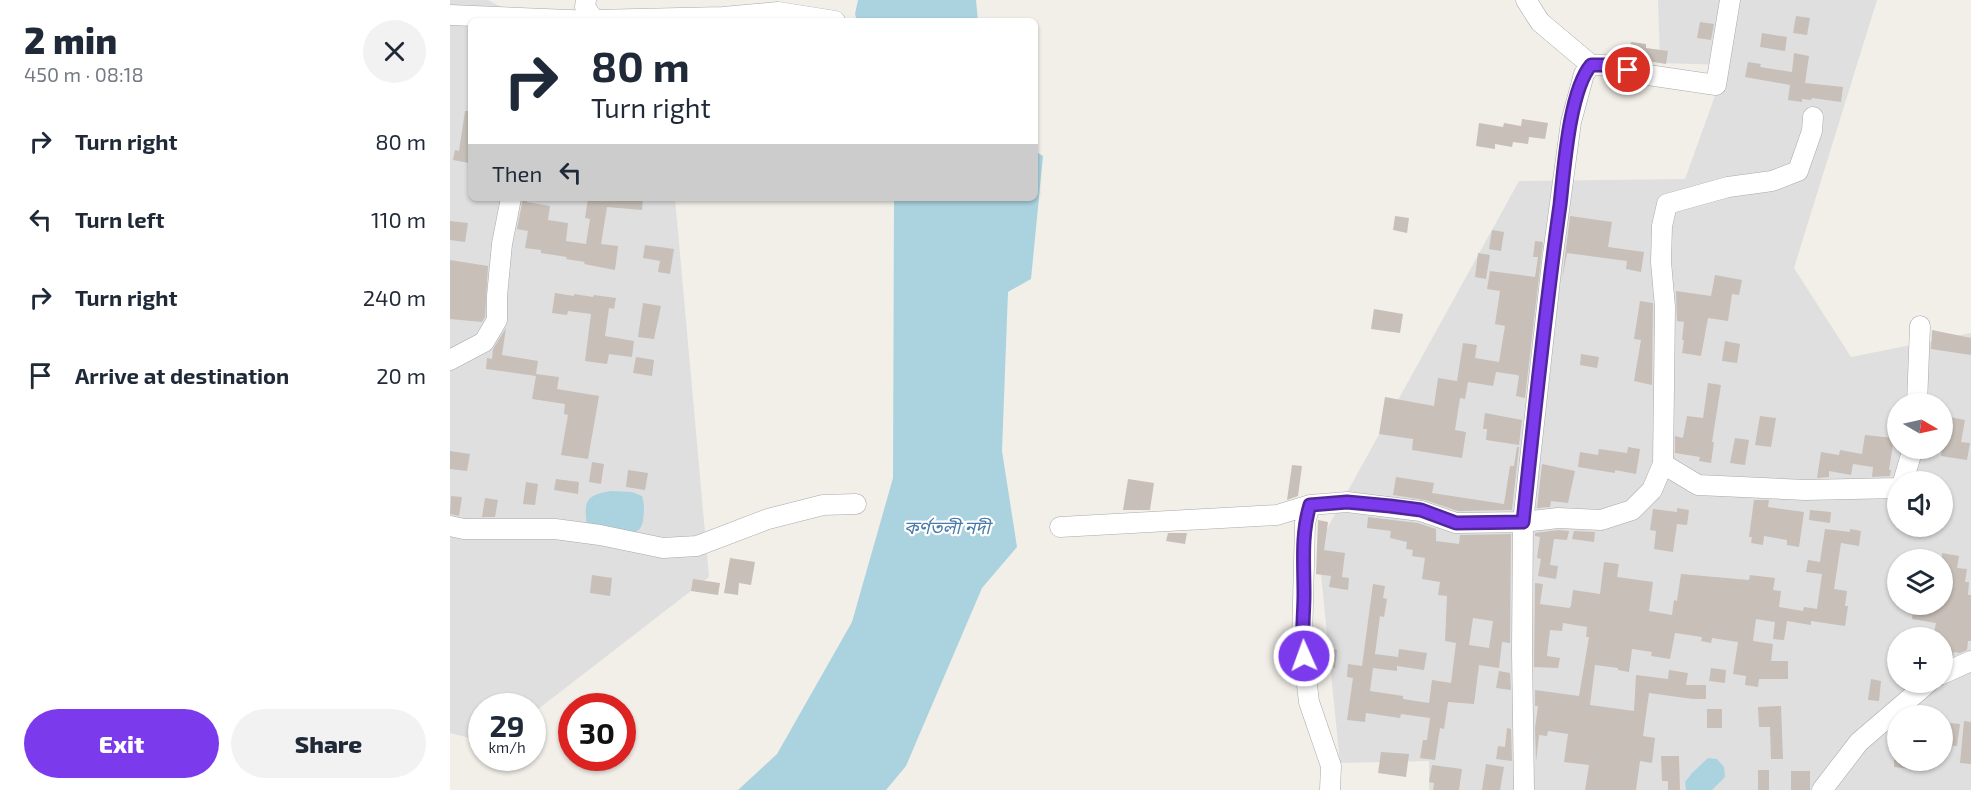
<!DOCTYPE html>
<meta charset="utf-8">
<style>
:root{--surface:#fff;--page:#f2f2f3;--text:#1f2937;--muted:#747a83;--accent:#7c3aed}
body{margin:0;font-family:"Exo 2","Noto Sans Bengali",sans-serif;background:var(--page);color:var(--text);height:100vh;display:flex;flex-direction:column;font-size:22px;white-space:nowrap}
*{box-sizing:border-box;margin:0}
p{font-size:20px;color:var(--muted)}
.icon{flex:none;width:33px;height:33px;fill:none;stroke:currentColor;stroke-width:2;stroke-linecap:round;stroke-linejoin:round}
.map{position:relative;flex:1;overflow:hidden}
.sheet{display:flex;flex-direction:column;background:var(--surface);width:450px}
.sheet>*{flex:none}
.hud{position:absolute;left:18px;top:18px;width:570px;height:183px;border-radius:9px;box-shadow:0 2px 4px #0004;background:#fff;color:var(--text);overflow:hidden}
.needle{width:39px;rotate:99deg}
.fabs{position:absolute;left:1437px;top:393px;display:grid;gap:12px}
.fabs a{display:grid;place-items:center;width:66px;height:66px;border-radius:50%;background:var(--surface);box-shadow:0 2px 4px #0004;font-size:30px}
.speed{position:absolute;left:18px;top:693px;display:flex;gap:12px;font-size:30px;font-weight:700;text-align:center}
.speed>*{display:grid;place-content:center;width:78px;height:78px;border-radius:50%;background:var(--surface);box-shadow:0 2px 4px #0004;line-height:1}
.speed small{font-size:15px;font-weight:400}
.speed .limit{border:9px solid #d22;background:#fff;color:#111}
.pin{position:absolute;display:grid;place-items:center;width:51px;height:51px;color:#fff;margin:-26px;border:3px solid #fff;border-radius:50%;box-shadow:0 2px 6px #0007}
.me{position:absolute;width:66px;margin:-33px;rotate:358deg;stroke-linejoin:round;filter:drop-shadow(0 0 4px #0008)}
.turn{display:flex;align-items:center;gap:21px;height:126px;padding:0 24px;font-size:27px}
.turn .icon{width:78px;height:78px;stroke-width:2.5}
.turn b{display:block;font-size:42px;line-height:51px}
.then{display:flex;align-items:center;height:57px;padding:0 24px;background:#0003;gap:12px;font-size:22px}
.round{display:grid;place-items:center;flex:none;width:63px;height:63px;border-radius:32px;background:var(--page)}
.overview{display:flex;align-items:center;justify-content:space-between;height:102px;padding:0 24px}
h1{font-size:36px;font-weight:800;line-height:45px}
.button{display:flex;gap:12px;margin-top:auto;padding:12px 24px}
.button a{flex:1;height:69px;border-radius:36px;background:var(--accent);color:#fff;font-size:24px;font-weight:800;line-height:69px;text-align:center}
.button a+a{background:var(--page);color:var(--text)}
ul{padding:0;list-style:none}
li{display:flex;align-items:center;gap:18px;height:78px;padding:0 24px}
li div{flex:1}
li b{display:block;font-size:22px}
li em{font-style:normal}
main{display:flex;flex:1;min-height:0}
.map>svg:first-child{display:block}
</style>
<main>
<section class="sheet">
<div class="overview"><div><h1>2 min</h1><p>450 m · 08:18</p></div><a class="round"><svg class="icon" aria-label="close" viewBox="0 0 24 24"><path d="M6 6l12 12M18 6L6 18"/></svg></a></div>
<ul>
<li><svg class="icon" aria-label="right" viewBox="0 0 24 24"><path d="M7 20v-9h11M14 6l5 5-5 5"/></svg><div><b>Turn right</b></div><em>80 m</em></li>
<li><svg class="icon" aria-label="left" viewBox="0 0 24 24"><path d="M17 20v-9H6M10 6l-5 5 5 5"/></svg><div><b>Turn left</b></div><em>110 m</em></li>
<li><svg class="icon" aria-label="right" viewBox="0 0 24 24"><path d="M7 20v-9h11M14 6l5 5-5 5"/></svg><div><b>Turn right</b></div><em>240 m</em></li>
<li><svg class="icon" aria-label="arrive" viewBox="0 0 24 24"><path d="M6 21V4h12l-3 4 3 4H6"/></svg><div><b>Arrive at destination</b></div><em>20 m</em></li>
</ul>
<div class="button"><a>Exit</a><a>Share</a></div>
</section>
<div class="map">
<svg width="1521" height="790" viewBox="0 0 1521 790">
<rect width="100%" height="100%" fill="#f2efe9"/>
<path fill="#e0dfdf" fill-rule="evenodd" d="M 0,0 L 38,0 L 78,21 L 21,21 L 21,198 L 225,198 L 259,577 L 83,713 L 82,706 L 32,706 L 31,741 L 0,733 Z
M 1208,0 L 1427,0 L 1344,268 L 1401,357 L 1521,333 L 1521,790 L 979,790 L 979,761 L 890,763 L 868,545 L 1069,181 L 1235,179 L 1276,65 L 1210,63 ZM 1448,404 L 1492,404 L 1492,448 L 1448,448 ZM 1448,482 L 1492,482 L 1492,526 L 1448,526 ZM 1448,560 L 1492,560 L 1492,604 L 1448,604 ZM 1448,638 L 1492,638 L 1492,682 L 1448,682 ZM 1448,716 L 1492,716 L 1492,760 L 1448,760 Z"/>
<path fill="#aad3df" d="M 408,0 L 526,0 L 528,21 L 407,21 L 405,14 Z
M 585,151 L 593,156 L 581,279 L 558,292 L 552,451 L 567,547 L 532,588 L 456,766 L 436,790 L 288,790 L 327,754 L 402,622 L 443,478 L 444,198 L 585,198 Z
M 161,491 L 182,492 L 192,496 C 195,505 194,512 193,521 C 189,545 152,529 137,525 C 133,500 137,495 161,491 Z
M 1258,758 L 1267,759 L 1274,767 L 1275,777 L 1262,790 L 1236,790 L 1235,782 L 1242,773 Z"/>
<path fill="#c7bfb8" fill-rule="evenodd" d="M 1346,16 L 1360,18 L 1357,35 L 1343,33 Z
M 1250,22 L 1264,24 L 1261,40 L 1247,38 Z
M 1312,33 L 1337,37 L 1335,51 L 1310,47 Z
M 1181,42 L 1196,44 L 1196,48 L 1218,51 L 1216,64 L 1179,58 Z
M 1344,53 L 1359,56 L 1355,83 L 1393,87 L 1391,102 L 1362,98 L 1361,100 L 1352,99 L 1352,102 L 1338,100 L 1340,85 L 1295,77 L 1298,62 L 1311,64 L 1310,67 L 1342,72 Z
M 15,111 L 21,111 L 19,163 L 3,160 L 5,150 L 9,151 Z
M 1072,119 L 1098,123 L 1095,139 L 1079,137 L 1078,144 L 1063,142 L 1062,147 L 1045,144 L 1045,149 L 1026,146 L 1029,123 L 1053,127 L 1054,123 L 1071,126 Z
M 73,198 L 77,198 L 77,202 L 100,206 L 98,220 L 118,223 L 116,241 L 136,244 L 140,219 L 135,218 L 138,198 L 193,198 L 192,210 L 157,207 L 151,244 L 168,246 L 165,270 L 134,264 L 135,262 L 116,259 L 117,257 L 91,253 L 91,250 L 75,248 L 78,231 L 67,229 Z
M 945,216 L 959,218 L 957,233 L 943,230 Z
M 1120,216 L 1162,222 L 1158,247 L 1194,252 L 1191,272 L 1176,269 L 1177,261 L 1117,253 L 1112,280 Z
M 0,221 L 18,223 L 15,242 L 0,240 Z
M 1042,230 L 1054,232 L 1051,251 L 1039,249 Z
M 1085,241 L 1093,242 L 1075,398 L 1066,396 L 1069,376 L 1067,375 L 1046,372 L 1043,386 L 1018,382 L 1015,399 L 1010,398 L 1005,430 L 1016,432 L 1012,458 L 962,450 L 963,439 L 929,434 L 935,397 L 984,406 L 988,378 L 1007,381 L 1013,343 L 1027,345 L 1025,358 L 1049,362 L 1055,326 L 1045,324 L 1050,291 L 1037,289 L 1040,271 L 1085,277 L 1088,257 L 1083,257 Z
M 195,245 L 224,249 L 220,274 L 208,272 L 210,261 L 193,258 Z
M 1028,253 L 1040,255 L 1036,279 L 1025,277 Z
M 0,260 L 38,266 L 35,317 L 32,322 L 0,319 Z
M 1265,275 L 1292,280 L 1289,295 L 1282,294 L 1278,321 L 1258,318 L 1251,356 L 1232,353 L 1234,340 L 1232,340 L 1234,322 L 1227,321 L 1226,291 L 1261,296 Z
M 105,293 L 124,296 L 124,294 L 143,297 L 144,295 L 166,298 L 164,309 L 159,308 L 155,336 L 184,341 L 182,357 L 159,354 L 157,364 L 135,361 L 141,314 L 118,311 L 117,315 L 102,313 Z
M 1190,301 L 1203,303 L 1202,385 L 1184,381 L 1191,340 L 1184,339 Z
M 193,303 L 211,306 L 204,339 L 188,337 Z
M 924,309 L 953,314 L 950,333 L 921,329 Z
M 56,328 L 52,355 L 88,361 L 86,374 L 109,377 L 107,389 L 149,396 L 138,459 L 111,455 L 118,415 L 114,414 L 115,404 L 82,399 L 86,376 L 36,369 L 37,358 L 42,359 L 43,349 Z
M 1482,330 L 1521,338 L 1521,355 L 1481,349 Z
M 1275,341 L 1290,344 L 1287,363 L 1272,361 Z
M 1131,354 L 1149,357 L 1147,368 L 1130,365 Z
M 186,357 L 204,360 L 202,376 L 183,373 Z
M 1258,383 L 1271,385 L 1262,442 L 1264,442 L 1261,463 L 1249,461 L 1250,457 L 1225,453 L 1225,436 L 1233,438 L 1237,416 L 1253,418 Z
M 1035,413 L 1072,420 L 1069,445 L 1036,440 L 1037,429 L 1033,429 Z
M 1310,416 L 1326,418 L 1321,447 L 1305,445 Z
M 1495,416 L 1515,420 L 1511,442 L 1520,443 L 1517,460 L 1491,456 L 1495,430 L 1493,430 Z
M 1415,435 L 1444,438 L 1439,470 L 1441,470 L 1440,476 L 1422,477 L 1423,467 L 1403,464 L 1401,475 L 1379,471 L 1379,477 L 1367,478 L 1371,452 L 1389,455 L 1390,450 L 1412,454 Z
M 1285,438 L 1299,440 L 1295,465 L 1280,463 Z
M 1067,447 L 1069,447 L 1062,510 L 1008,511 L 975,500 L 943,495 L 946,477 L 984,483 L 982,493 L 1054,504 L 1060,466 L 1064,466 Z
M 1178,447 L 1190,449 L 1186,474 L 1165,470 L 1165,473 L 1128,467 L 1130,452 L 1148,455 L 1149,449 L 1177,453 Z
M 0,451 L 20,454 L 17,471 L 0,469 Z
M 142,462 L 154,464 L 151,484 L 139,482 Z
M 1092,464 L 1125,471 L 1118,503 L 1101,501 L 1100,507 L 1087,508 Z
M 842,465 L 852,466 L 848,496 L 837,500 Z
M 178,470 L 198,473 L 195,490 L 176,487 Z
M 106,479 L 129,482 L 128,494 L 104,490 Z
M 678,479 L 704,483 L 700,510 L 673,510 Z
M 76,482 L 88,484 L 85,505 L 73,504 Z
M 1,496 L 12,497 L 9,516 L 0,514 Z
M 35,498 L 48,500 L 45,517 L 32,517 Z
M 1304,500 L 1319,500 L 1318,507 L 1354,512 L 1349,547 L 1337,545 L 1337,540 L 1314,536 L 1313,545 L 1301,543 L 1302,537 L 1299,537 Z
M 1227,508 L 1239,510 L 1237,525 L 1227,524 L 1223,552 L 1204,549 L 1206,531 L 1200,530 L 1203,509 L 1227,512 Z
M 1360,510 L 1381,512 L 1380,523 L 1359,520 Z
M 918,517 L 968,523 L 986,529 L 986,541 L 1009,544 L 1010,535 L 1061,534 L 1060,643 L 1052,642 L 1049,668 L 1029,665 L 1024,704 L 998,702 L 994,729 L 990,728 L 985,760 L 970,758 L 973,740 L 977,740 L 980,718 L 951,714 L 950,718 L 916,713 L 915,722 L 897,720 L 903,678 L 897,677 L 898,664 L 912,666 L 923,584 L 935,586 L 933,598 L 937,599 L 934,617 L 930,616 L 925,654 L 948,657 L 949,649 L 977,653 L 974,670 L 947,666 L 947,671 L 923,668 L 920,691 L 953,696 L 953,699 L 979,703 L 982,680 L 1001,683 L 1006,643 L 995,641 L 997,596 L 988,595 L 990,582 L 972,579 L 975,558 L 962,556 L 963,550 L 956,549 L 957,542 L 940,538 L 941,531 L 917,528 ZM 1023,618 L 1043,621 L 1039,648 L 1019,645 Z
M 868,520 L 878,522 L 874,550 L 895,553 L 892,577 L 899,578 L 898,590 L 879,587 L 881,576 L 866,574 Z
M 1375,529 L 1400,532 L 1400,529 L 1411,531 L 1409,546 L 1391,543 L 1384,589 L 1397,591 L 1395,606 L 1398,606 L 1395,626 L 1361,621 L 1361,625 L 1337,621 L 1334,640 L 1323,639 L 1325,622 L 1306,619 L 1303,641 L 1323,644 L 1321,661 L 1338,661 L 1338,679 L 1309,679 L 1308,687 L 1295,685 L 1296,676 L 1283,674 L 1288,642 L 1262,638 L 1261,643 L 1251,641 L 1252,637 L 1225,633 L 1220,659 L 1201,656 L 1202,652 L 1182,649 L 1179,672 L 1168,670 L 1168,668 L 1145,665 L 1140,705 L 1184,711 L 1186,675 L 1218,679 L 1219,670 L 1238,673 L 1236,685 L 1256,685 L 1256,699 L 1243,699 L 1199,693 L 1193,736 L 1205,738 L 1202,763 L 1190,761 L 1186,790 L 1135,790 L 1139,765 L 1114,762 L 1118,734 L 1098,731 L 1097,736 L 1089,735 L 1086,762 L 1085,728 L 1088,706 L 1085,706 L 1085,690 L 1129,696 L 1139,637 L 1136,637 L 1137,627 L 1113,623 L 1112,631 L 1100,630 L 1097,656 L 1110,658 L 1108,668 L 1084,667 L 1085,583 L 1093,584 L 1090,604 L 1119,608 L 1121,606 L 1123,590 L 1150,594 L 1154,562 L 1169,564 L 1167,577 L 1203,582 L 1199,611 L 1222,615 L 1224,600 L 1227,601 L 1231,574 L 1299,580 L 1300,575 L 1325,578 L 1323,590 L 1331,591 L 1329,607 L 1353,611 L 1354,607 L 1367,609 L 1372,574 L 1356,572 L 1358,560 L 1370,562 Z
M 1108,530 L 1119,531 L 1117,540 L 1104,539 L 1100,565 L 1108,566 L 1106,579 L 1088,576 L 1091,559 L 1087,558 L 1090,537 L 1085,536 L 1085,533 Z
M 1124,531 L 1145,532 L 1144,542 L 1122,539 Z
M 718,533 L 737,533 L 735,544 L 716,541 Z
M 1492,553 L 1509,556 L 1507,568 L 1517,569 L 1515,582 L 1519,582 L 1518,595 L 1521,595 L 1521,641 L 1518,641 L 1517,650 L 1510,653 L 1504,652 L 1503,656 L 1492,661 L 1492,638 L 1483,638 L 1486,623 L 1462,619 L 1464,604 L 1492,604 Z
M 280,558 L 305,562 L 301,585 L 289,583 L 288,595 L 274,593 Z
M 142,575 L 162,578 L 160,596 L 140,593 Z
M 243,579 L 270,583 L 268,595 L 241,591 Z
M 875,648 L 887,650 L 885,668 L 873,666 Z
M 1261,668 L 1276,670 L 1275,683 L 1259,681 Z
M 1049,671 L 1060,673 L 1061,690 L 1046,688 Z
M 1421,679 L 1431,681 L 1429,701 L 1418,700 Z
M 1331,706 L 1333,759 L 1321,759 L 1320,727 L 1309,727 L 1308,707 Z
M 1257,709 L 1272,709 L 1272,728 L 1257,728 Z
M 1514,721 L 1521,722 L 1521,764 L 1510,763 Z
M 1500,723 L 1510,724 L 1507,746 L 1497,745 Z
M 1057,728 L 1061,729 L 1062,761 L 1046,759 L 1048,746 L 1055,747 Z
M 931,752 L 959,754 L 956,777 L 928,773 Z
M 1211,756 L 1229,756 L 1230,790 L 1218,790 L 1218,781 L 1212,781 Z
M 1444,760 L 1478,760 L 1476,771 L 1444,767 Z
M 1036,764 L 1054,767 L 1050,790 L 1032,790 Z
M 982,765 L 1012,769 L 1009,790 L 983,790 L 984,783 L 979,782 Z
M 1308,770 L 1319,770 L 1319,790 L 1308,790 Z
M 1341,771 L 1360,771 L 1360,790 L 1341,790 Z"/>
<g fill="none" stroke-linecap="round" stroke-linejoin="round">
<defs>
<path id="minor" d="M 136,0 L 135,7 L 144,20 L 273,17 L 328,12 L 385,21
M 1076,0 L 1090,22 L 1141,65
M 0,15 L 144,21
M 0,360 L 34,342 L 47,320 L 47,296 L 52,244 L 61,198
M 1467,404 L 1470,326
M 1213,464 L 1248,485 L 1355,490 L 1448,488
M 1453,482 L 1463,448
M 860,505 L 855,523 L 852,642 L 859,702 L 881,766 L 880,790
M 0,526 L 14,529 L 105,529 L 150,535 L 213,548 L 247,546 L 318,519 L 373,505 L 406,504
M 610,527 L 827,515 L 860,505 L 897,502 L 971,511 L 1006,523 L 1073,522 L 1108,518 L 1151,520 L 1182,510 L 1202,490 L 1213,464 L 1215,307 L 1211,262 L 1212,226 L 1217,204 L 1278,187 L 1322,181 L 1348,171 L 1362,131 L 1363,117
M 1492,674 L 1521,661
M 1074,790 L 1072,651 L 1073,522 L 1102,262 L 1121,122 L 1134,74 L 1141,65 L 1157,65 L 1198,75 L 1266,85 L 1280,0
M 1372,790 L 1409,742 L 1479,682"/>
</defs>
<use href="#minor" stroke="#a9a9a9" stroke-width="21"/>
<use href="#minor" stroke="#fff" stroke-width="20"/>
</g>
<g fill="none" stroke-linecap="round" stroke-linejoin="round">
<defs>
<path id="route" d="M 854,656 C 851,635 854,615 854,594 C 854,564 851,534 860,505 L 897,502 L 940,506 L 971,510 L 1006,523 L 1073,522 C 1084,416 1095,310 1110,205 C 1114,170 1119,91 1141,65 L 1157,65 L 1178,70"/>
</defs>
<use href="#route" stroke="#51269a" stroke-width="15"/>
<use href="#route" stroke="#7c3aed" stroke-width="10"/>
</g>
<g text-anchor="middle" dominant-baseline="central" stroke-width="4.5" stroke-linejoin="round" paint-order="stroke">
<g font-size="18" font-style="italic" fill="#4a7aab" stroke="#fff">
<text x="497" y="527">কর্ণতলী নদী</text>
</g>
</g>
</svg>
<div class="fabs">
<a><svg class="needle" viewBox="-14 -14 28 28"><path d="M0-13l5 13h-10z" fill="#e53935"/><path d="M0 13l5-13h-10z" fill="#747a83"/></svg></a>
<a><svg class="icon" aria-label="sound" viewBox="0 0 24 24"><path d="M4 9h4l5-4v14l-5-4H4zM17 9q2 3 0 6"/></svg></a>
<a><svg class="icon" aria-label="layers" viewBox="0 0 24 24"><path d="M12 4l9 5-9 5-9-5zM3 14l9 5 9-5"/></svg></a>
<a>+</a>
<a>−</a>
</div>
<div class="speed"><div>29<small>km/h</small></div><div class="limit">30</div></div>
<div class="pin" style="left:1178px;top:70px;background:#d93025"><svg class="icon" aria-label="arrive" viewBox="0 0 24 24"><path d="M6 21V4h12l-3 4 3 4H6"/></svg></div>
<svg class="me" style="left:854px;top:656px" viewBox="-20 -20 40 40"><circle r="17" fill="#7c3aed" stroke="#fff" stroke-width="3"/><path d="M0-11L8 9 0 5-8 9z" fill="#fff"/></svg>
<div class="hud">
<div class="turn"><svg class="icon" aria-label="right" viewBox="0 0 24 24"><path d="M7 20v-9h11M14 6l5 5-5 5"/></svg><div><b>80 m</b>Turn right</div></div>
<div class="then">Then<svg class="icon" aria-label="left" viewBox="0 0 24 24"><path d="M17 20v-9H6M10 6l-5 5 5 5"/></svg></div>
</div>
</div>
</main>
